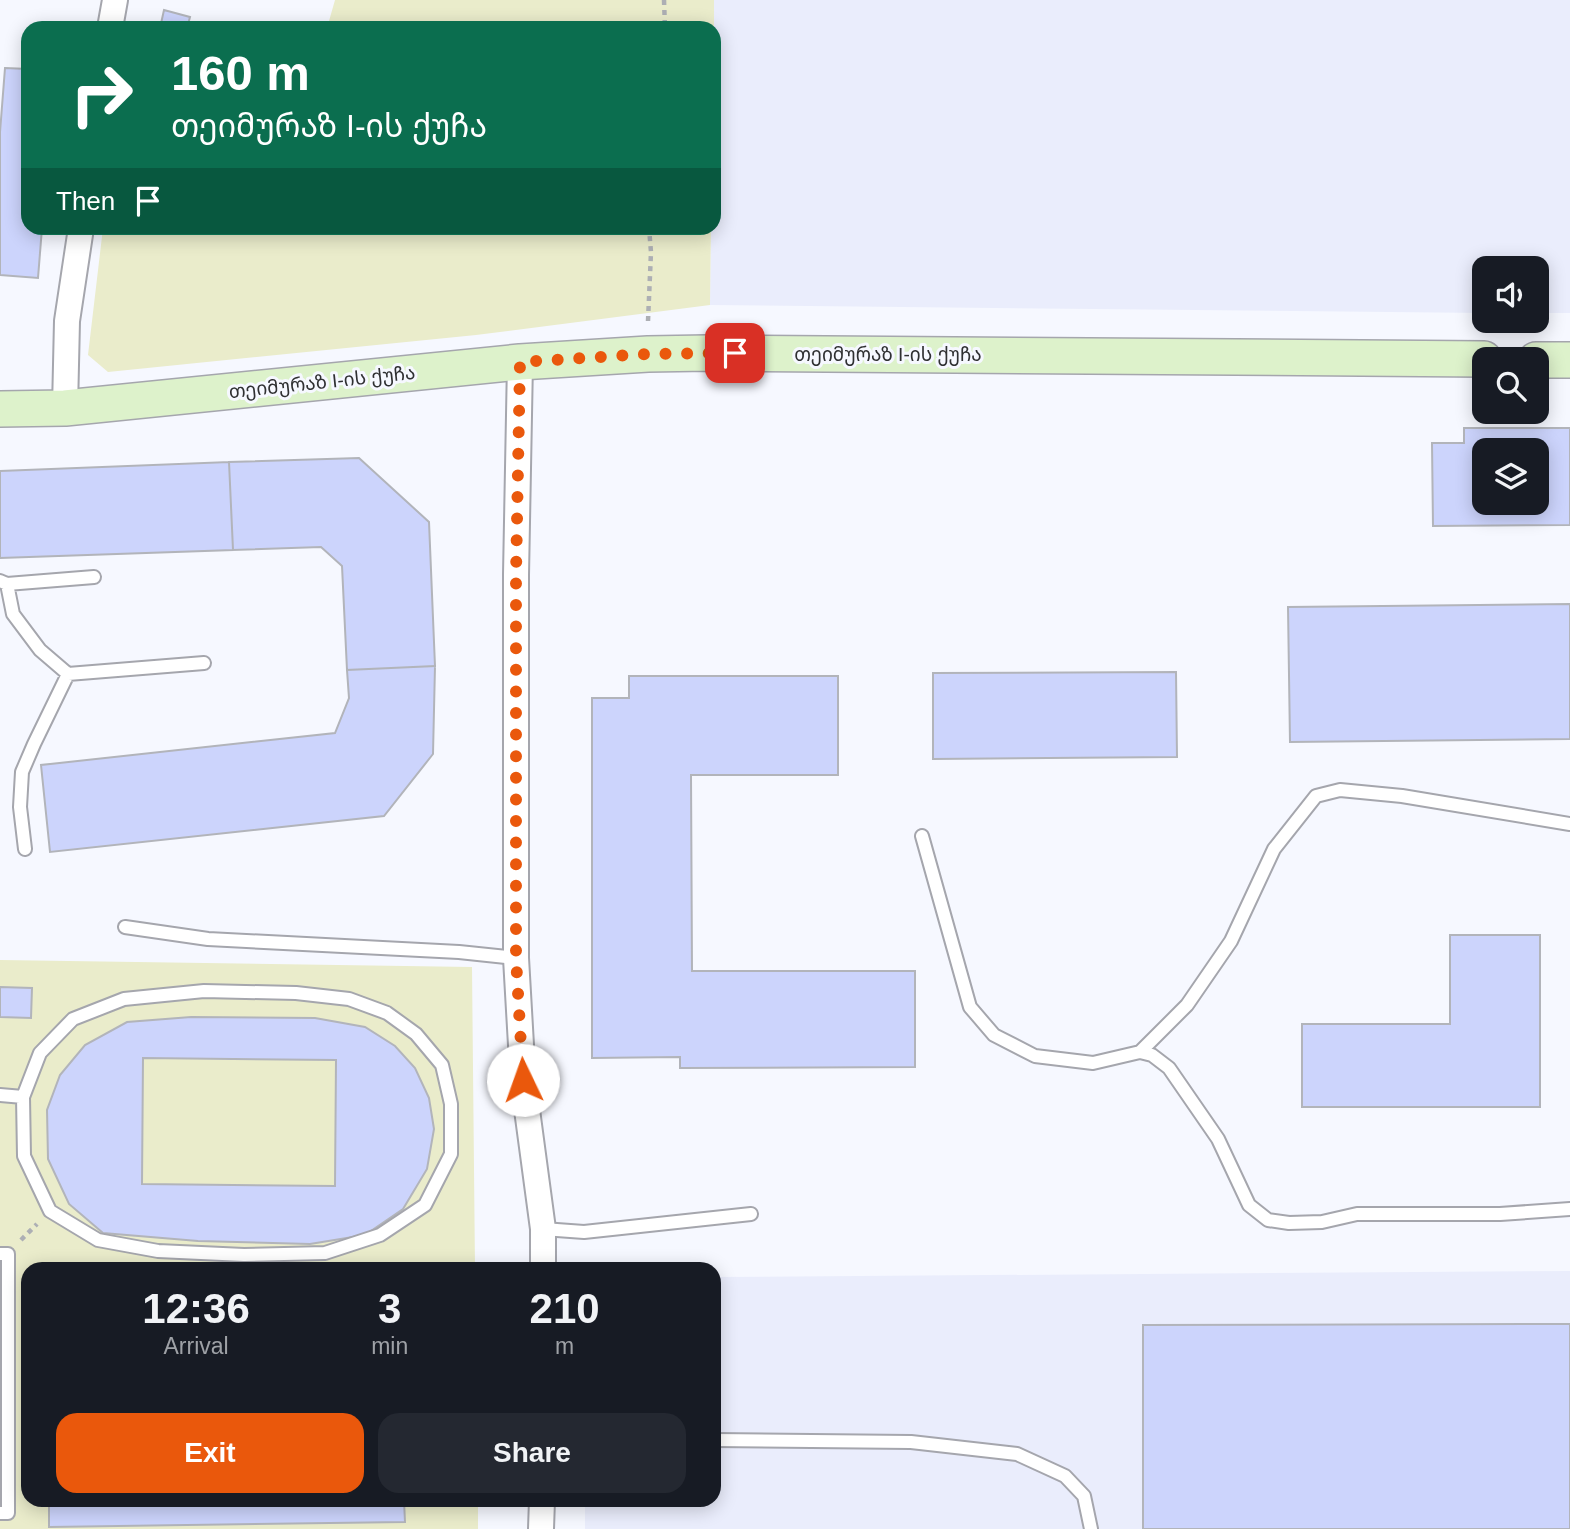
<!DOCTYPE html>
<meta charset="utf-8">
<style>
:root{--surface:#171b24;--page:#242831;--text:#f1f3f6;--muted:#9ea1a6;--accent:#ea580c}
body{margin:0;font-family:Arial,"Noto Sans Georgian",sans-serif;background:var(--page);color:var(--text);height:100vh;display:flex;flex-direction:column;font-size:26px;white-space:nowrap}
*{box-sizing:border-box;margin:0}
p{font-size:23px;color:var(--muted)}
.icon{flex:none;width:38px;height:38px;fill:none;stroke:currentColor;stroke-width:2;stroke-linecap:round;stroke-linejoin:round}
.map{position:relative;flex:1;overflow:hidden}
.side{position:absolute;left:21px;top:1262px;width:700px;height:245px;display:flex;flex-direction:column;background:var(--surface);border-radius:21px;box-shadow:0 4px 18px #0003}
.side>*{flex:none}
.hud{position:absolute;left:21px;top:21px;width:700px;height:214px;border-radius:21px;box-shadow:0 4px 18px #0003;background:#0b6e4f;color:#fff;overflow:hidden}
.buttons{position:absolute;left:1472px;top:256px;display:grid;gap:14px}
.buttons a{display:grid;place-items:center;width:77px;height:77px;border-radius:14px;background:var(--surface);box-shadow:0 4px 18px #0003;font-size:35px}
.pin{position:absolute;display:grid;place-items:center;width:60px;height:60px;color:#fff;margin:-30px;border-radius:14px;box-shadow:0 4px 10px #0006}
.me{position:absolute;width:77px;margin:-38px;rotate:357deg;stroke-linejoin:round;filter:drop-shadow(0 0 5px #0008)}
.turn{display:flex;align-items:center;gap:24px;height:147px;padding:0 35px;font-size:32px}
.turn .icon{width:91px;height:91px;stroke-width:2.5}
.turn b{display:block;font-size:49px;line-height:60px}
.then{display:flex;align-items:center;height:66px;padding:0 35px;background:#0003;gap:14px;font-size:26px}
.eta{display:flex;justify-content:space-evenly;align-items:center;height:119px;text-align:center}
.eta b{font-size:42px;font-weight:700;line-height:49px}
.button{display:flex;gap:14px;margin-top:auto;padding:14px 35px}
.button a{flex:1;height:80px;border-radius:21px;background:var(--accent);color:#fff;font-size:28px;font-weight:700;line-height:80px;text-align:center}
.button a+a{background:var(--page);color:var(--text)}
.map>svg:first-child{display:block}
</style>
<div class="map">
<svg width="1570" height="1529" viewBox="0 0 1570 1529">
<rect width="100%" height="100%" fill="#f6f8ff"/>
<path fill="#eaedfc" d="M 714,0 L 1570,0 L 1570,313 L 1537,313 L 1536,268 L 1484,268 L 1484,313 L 710,305 L 711,228 L 714,228 Z
M 1570,1271 L 1570,1529 L 585,1529 L 585,1500 L 714,1500 L 714,1277 Z"/>
<path fill="#eaeccb" d="M 335,0 L 714,0 L 714,28 L 327,28 Z
M 103,228 L 711,228 L 710,305 L 476,335 L 108,372 L 88,355 Z
M 0,960 L 472,967 L 475,1269 L 28,1269 L 28,1500 L 478,1500 L 478,1529 L 0,1529 Z"/>
<path fill="#ccd4fc" stroke="#b2b4ba" stroke-width="2" fill-rule="evenodd" d="M 164,10 L 190,17 L 187,28 L 160,28 Z
M 5,68 L 28,69 L 28,228 L 42,228 L 38,278 L 0,275 L 0,132 Z
M 1464,428 L 1570,428 L 1570,525 L 1433,526 L 1432,443 L 1464,443 ZM 1484,450 L 1536,450 L 1536,502 L 1484,502 Z
M 359,458 L 429,522 L 435,666 L 347,670 L 342,566 L 321,547 L 233,550 L 229,462 Z
M 229,462 L 233,550 L 0,558 L 0,471 Z
M 1570,604 L 1570,739 L 1290,742 L 1288,607 Z
M 435,666 L 433,754 L 384,816 L 50,852 L 41,765 L 335,733 L 349,698 L 347,670 Z
M 1176,672 L 1177,757 L 933,759 L 933,673 Z
M 629,676 L 838,676 L 838,775 L 691,775 L 692,971 L 915,971 L 915,1067 L 680,1068 L 680,1057 L 592,1058 L 592,698 L 629,698 Z
M 1450,935 L 1540,935 L 1540,1107 L 1302,1107 L 1302,1024 L 1450,1024 Z
M 0,987 L 32,988 L 31,1018 L 0,1017 Z
M 191,1017 L 315,1018 L 365,1027 L 395,1046 L 415,1068 L 429,1098 L 434,1129 L 427,1169 L 403,1209 L 365,1235 L 310,1244 L 198,1241 L 103,1233 L 69,1204 L 48,1159 L 47,1110 L 60,1075 L 85,1045 L 127,1022 ZM 143,1058 L 336,1060 L 335,1186 L 142,1184 Z
M 1570,1324 L 1570,1529 L 1143,1529 L 1143,1325 Z
M 49,1500 L 404,1500 L 405,1522 L 49,1527 Z"/>
<g fill="none" stroke-linecap="round" stroke-linejoin="round">
<defs>
<path id="service" d="M 0,581 L 7,584 L 94,577
M 7,584 L 13,614 L 40,650 L 68,674 L 204,663
M 922,836 L 970,1007 L 994,1035 L 1035,1056 L 1093,1063 L 1140,1052 L 1152,1055 L 1169,1068 L 1218,1139 L 1249,1205 L 1268,1220 L 1289,1223 L 1322,1222 L 1357,1214 L 1500,1214 L 1570,1209
M 25,849 L 20,807 L 22,772 L 34,744 L 68,674
M 125,927 L 208,939 L 459,952 L 516,958
M 204,991 L 296,993 L 349,999 L 387,1013 L 416,1034 L 442,1065 L 451,1104 L 451,1154 L 425,1205 L 380,1235 L 325,1253 L 244,1255 L 158,1251 L 98,1240 L 50,1211 L 24,1156 L 23,1097 L 40,1053 L 73,1019 L 124,999 Z
M 1140,1052 L 1187,1005 L 1231,941 L 1274,849 L 1316,796 L 1340,790 L 1402,796 L 1570,824
M 0,1095 L 23,1097
M 543,1229 L 584,1232 L 751,1214
M 0,1254 L 8,1254 L 8,1513 L 0,1513
M 714,1440 L 911,1442 L 1017,1454 L 1065,1476 L 1084,1496 L 1091,1529"/>
<path id="minor" d="M 110,28 L 115,0
M 520,362 L 516,575 L 516,958 L 523,1080 L 543,1229 L 543,1269
M 65,408 L 67,321 L 81,228
M 541,1529 L 542,1500"/>
<path id="secondary" d="M 1536,360 L 1570,360
M 0,409 L 65,408 L 520,362 L 648,354 L 707,353 L 1484,359"/>
</defs>
<use href="#service" stroke="#a5a6ad" stroke-width="16"/>
<use href="#minor" stroke="#a5a6ad" stroke-width="28"/>
<use href="#secondary" stroke="#a5a6ad" stroke-width="38"/>
<path stroke="#adafb4" stroke-width="4.5" stroke-dasharray="5 5" stroke-linecap="butt" d="M 664,0 L 665,28
M 648,321 L 651,252 L 649,228
M 21,1240 L 37,1224"/>
<use href="#service" stroke="#fff" stroke-width="12"/>
<use href="#minor" stroke="#fff" stroke-width="24"/>
<use href="#secondary" stroke="#ddf2cb" stroke-width="35"/>
</g>
<g fill="none" stroke-linecap="round" stroke-linejoin="round">
<path stroke="#ea580c" stroke-width="12" stroke-dasharray="0 21.6" d="M 523,1080 L 516,958 L 516,575 L 520,362 L 648,354 L 735,353"/>
</g>
<g text-anchor="middle" dominant-baseline="central" stroke-width="6" stroke-linejoin="round" paint-order="stroke">
<g font-size="19" fill="#2f3032" stroke="#f6f8ff">
<text x="888" y="354">თეიმურაზ I-ის ქუჩა</text>
<text transform="translate(322 382) rotate(-6)">თეიმურაზ I-ის ქუჩა</text>
</g>
</g>
</svg>
<div class="buttons">
<a><svg class="icon" aria-label="sound" viewBox="0 0 24 24"><path d="M4 9h4l5-4v14l-5-4H4zM17 9q2 3 0 6"/></svg></a>
<a><svg class="icon" aria-label="search" viewBox="0 0 24 24"><circle cx="10" cy="10" r="6"/><path d="M15 15l6 6"/></svg></a>
<a><svg class="icon" aria-label="layers" viewBox="0 0 24 24"><path d="M12 4l9 5-9 5-9-5zM3 14l9 5 9-5"/></svg></a>
</div>
<div class="pin" style="left:735px;top:353px;background:#d93025"><svg class="icon" aria-label="arrive" viewBox="0 0 24 24"><path d="M6 21V4h12l-3 4 3 4H6"/></svg></div>
<svg class="me" style="left:523px;top:1080px" viewBox="-20 -20 40 40"><circle r="19" fill="#fff"/><path d="M0-13L10 11 0 6-10 11z" fill="#ea580c"/></svg>
<div class="hud">
<div class="turn"><svg class="icon" aria-label="right" viewBox="0 0 24 24"><path d="M7 20v-9h11M14 6l5 5-5 5"/></svg><div><b>160 m</b>თეიმურაზ I-ის ქუჩა</div></div>
<div class="then">Then<svg class="icon" aria-label="arrive" viewBox="0 0 24 24"><path d="M6 21V4h12l-3 4 3 4H6"/></svg></div>
</div>
<section class="side">
<div class="eta">
<div><b>12:36</b><p>Arrival</p></div>
<div><b>3</b><p>min</p></div>
<div><b>210</b><p>m</p></div>
</div>
<div class="button"><a>Exit</a><a>Share</a></div>
</section>
</div>
